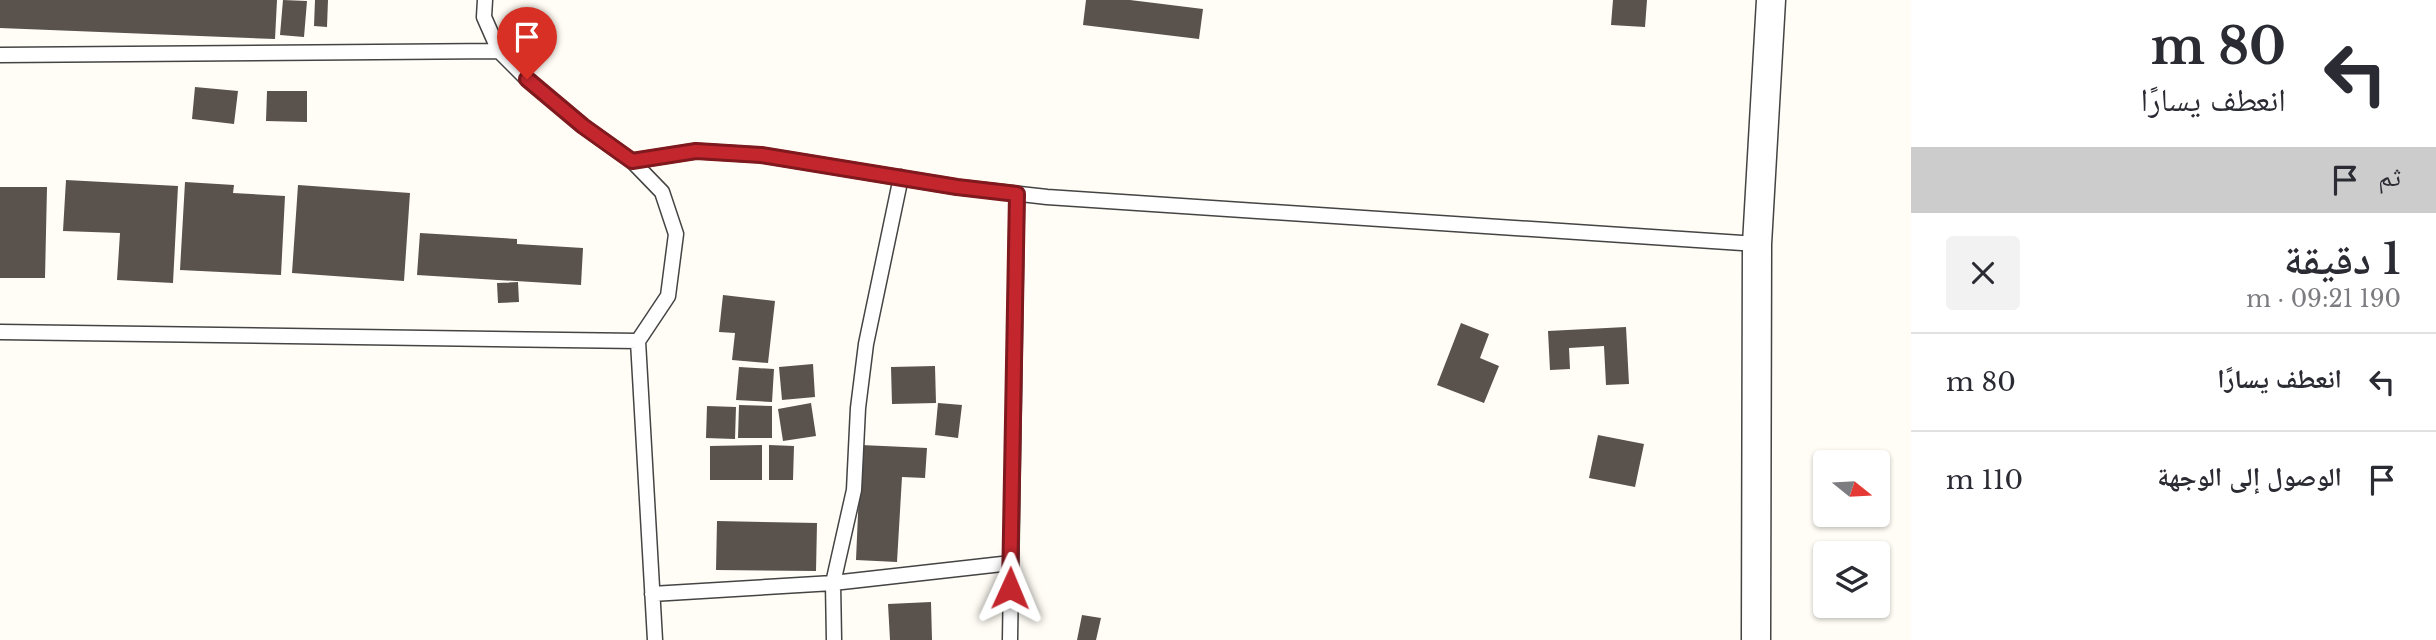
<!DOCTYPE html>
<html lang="ar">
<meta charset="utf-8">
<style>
:root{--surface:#fff;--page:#f2f2f3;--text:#2b2b33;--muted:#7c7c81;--line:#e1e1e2}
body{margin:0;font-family:"Libre Baskerville","Noto Naskh Arabic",serif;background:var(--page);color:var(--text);direction:rtl;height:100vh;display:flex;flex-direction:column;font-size:26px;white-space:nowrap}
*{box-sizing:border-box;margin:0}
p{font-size:23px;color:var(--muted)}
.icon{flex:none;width:38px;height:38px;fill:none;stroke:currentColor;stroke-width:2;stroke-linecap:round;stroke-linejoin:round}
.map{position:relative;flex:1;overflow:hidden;direction:ltr}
.panel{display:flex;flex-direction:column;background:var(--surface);width:525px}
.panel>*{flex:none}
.hud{background:#fff;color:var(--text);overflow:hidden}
.needle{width:46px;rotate:108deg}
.controls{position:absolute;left:1813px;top:450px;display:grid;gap:14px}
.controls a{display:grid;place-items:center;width:77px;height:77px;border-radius:7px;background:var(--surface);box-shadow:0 2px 5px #0004;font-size:35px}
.pin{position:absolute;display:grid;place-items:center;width:60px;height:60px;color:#fff;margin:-72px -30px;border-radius:50% 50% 50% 0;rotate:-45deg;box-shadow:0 0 7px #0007}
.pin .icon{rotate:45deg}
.me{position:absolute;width:77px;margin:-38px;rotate:1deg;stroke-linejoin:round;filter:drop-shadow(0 0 5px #0008)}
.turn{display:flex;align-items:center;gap:24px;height:147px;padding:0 35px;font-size:32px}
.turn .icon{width:91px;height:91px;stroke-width:2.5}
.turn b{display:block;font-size:49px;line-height:60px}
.then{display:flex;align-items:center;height:66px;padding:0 35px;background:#0003;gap:14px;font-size:26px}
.round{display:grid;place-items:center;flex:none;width:74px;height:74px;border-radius:7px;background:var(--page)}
.overview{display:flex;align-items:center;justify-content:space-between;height:119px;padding:0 35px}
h1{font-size:42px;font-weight:600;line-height:52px}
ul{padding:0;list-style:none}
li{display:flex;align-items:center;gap:21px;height:98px;padding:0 35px;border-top:2px solid var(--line)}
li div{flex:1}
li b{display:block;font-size:26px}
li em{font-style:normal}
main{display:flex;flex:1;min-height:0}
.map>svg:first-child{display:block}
</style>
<main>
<section class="panel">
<div class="hud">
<div class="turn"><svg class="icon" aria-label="left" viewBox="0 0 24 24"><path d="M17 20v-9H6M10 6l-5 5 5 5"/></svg><div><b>80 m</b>انعطف يسارًا</div></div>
<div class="then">ثم<svg class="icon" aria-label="arrive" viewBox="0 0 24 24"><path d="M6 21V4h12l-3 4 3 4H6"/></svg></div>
</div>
<div class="overview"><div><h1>1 دقيقة</h1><p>190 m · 09:21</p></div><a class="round"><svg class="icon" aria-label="close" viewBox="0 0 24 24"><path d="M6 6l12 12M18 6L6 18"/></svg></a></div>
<ul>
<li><svg class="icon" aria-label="left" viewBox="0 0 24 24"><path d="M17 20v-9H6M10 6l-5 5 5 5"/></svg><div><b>انعطف يسارًا</b></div><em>80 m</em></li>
<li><svg class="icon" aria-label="arrive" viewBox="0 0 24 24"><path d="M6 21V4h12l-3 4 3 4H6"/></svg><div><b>الوصول إلى الوجهة</b></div><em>110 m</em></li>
</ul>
</section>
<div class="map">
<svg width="1911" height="640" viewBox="0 0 1911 640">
<rect width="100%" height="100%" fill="#fffdf5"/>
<path fill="#5a524d" d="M 0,0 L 277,0 L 275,39 L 0,28 Z
M 283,0 L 307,1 L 304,37 L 280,35 Z
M 315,0 L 328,0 L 327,27 L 314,26 Z
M 1086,0 L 1130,0 L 1203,9 L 1199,39 L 1083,25 Z
M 1613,0 L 1647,0 L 1645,27 L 1611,25 Z
M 195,87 L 238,91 L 234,124 L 192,119 Z
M 267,91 L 307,91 L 307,122 L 266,121 Z
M 66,180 L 178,186 L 173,283 L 117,280 L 120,233 L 63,231 Z
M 185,182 L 234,185 L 233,193 L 285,196 L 281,275 L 180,270 Z
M 298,185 L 410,193 L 404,281 L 292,273 Z
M 0,187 L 47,187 L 45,278 L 0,278 Z
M 420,233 L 517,239 L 517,244 L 583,248 L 581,285 L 417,275 Z
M 518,282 L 519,302 L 498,303 L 497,283 Z
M 723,295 L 775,301 L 768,363 L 732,360 L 735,333 L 719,332 Z
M 1461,323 L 1489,334 L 1480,358 L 1499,366 L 1484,403 L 1437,385 Z
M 1626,327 L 1629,384 L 1606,385 L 1604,346 L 1569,348 L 1570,369 L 1550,370 L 1548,331 Z
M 813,364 L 815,397 L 782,400 L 779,367 Z
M 935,366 L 936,403 L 892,404 L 891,367 Z
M 739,367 L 774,369 L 772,402 L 736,400 Z
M 811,403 L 816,436 L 783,441 L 778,409 Z
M 938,403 L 962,405 L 958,438 L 935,435 Z
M 739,405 L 772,406 L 772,438 L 738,438 Z
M 707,406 L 736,407 L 735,439 L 706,438 Z
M 1598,435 L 1644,444 L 1635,487 L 1589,478 Z
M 762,445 L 762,480 L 710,480 L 710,446 Z
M 769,445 L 794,446 L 793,480 L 769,480 Z
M 861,445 L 927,448 L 925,478 L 902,477 L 897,562 L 856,560 Z
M 717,521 L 817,523 L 816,571 L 716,570 Z
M 931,602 L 932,640 L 890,640 L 888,604 Z
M 1082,615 L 1101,618 L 1096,640 L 1077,640 Z"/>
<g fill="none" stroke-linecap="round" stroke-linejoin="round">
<defs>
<path id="service" d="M 485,0 L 484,17 L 499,51 L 527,79 L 583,126 L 632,161 L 662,192 L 676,234 L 668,296 L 638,341 L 655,640
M 0,55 L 499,51
M 632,161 L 696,151 L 761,155 L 957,187 L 1047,197 L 1757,244
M 0,332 L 638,341
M 652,594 L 833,583 L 1011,563
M 834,640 L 833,583 L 854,490 L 858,408 L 866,344 L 901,177
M 1010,640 L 1017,194"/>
<path id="minor" d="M 1756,640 L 1757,244 L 1771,0"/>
</defs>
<use href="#service" stroke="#444" stroke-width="17"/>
<use href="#minor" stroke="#444" stroke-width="31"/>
<use href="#service" stroke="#fff" stroke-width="14"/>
<use href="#minor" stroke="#fff" stroke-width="28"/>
</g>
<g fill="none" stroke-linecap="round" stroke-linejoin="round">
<defs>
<path id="route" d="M 527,79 L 583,126 L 632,161 L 696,151 L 761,155 L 957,187 L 1017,194 L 1010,588"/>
</defs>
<use href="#route" stroke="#7f191e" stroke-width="18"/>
<use href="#route" stroke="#c4262e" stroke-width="12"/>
</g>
</svg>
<div class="controls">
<a><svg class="needle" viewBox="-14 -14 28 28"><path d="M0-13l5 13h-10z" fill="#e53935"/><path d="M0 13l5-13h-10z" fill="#7c7c81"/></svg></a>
<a><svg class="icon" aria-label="layers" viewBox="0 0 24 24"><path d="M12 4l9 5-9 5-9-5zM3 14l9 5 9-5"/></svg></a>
</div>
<div class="pin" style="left:527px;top:79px;background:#d93025"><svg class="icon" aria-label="arrive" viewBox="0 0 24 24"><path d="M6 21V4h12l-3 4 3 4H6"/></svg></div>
<svg class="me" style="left:1010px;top:588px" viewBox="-20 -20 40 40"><path d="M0-17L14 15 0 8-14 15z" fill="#c4262e" stroke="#fff" stroke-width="4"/></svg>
</div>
</main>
